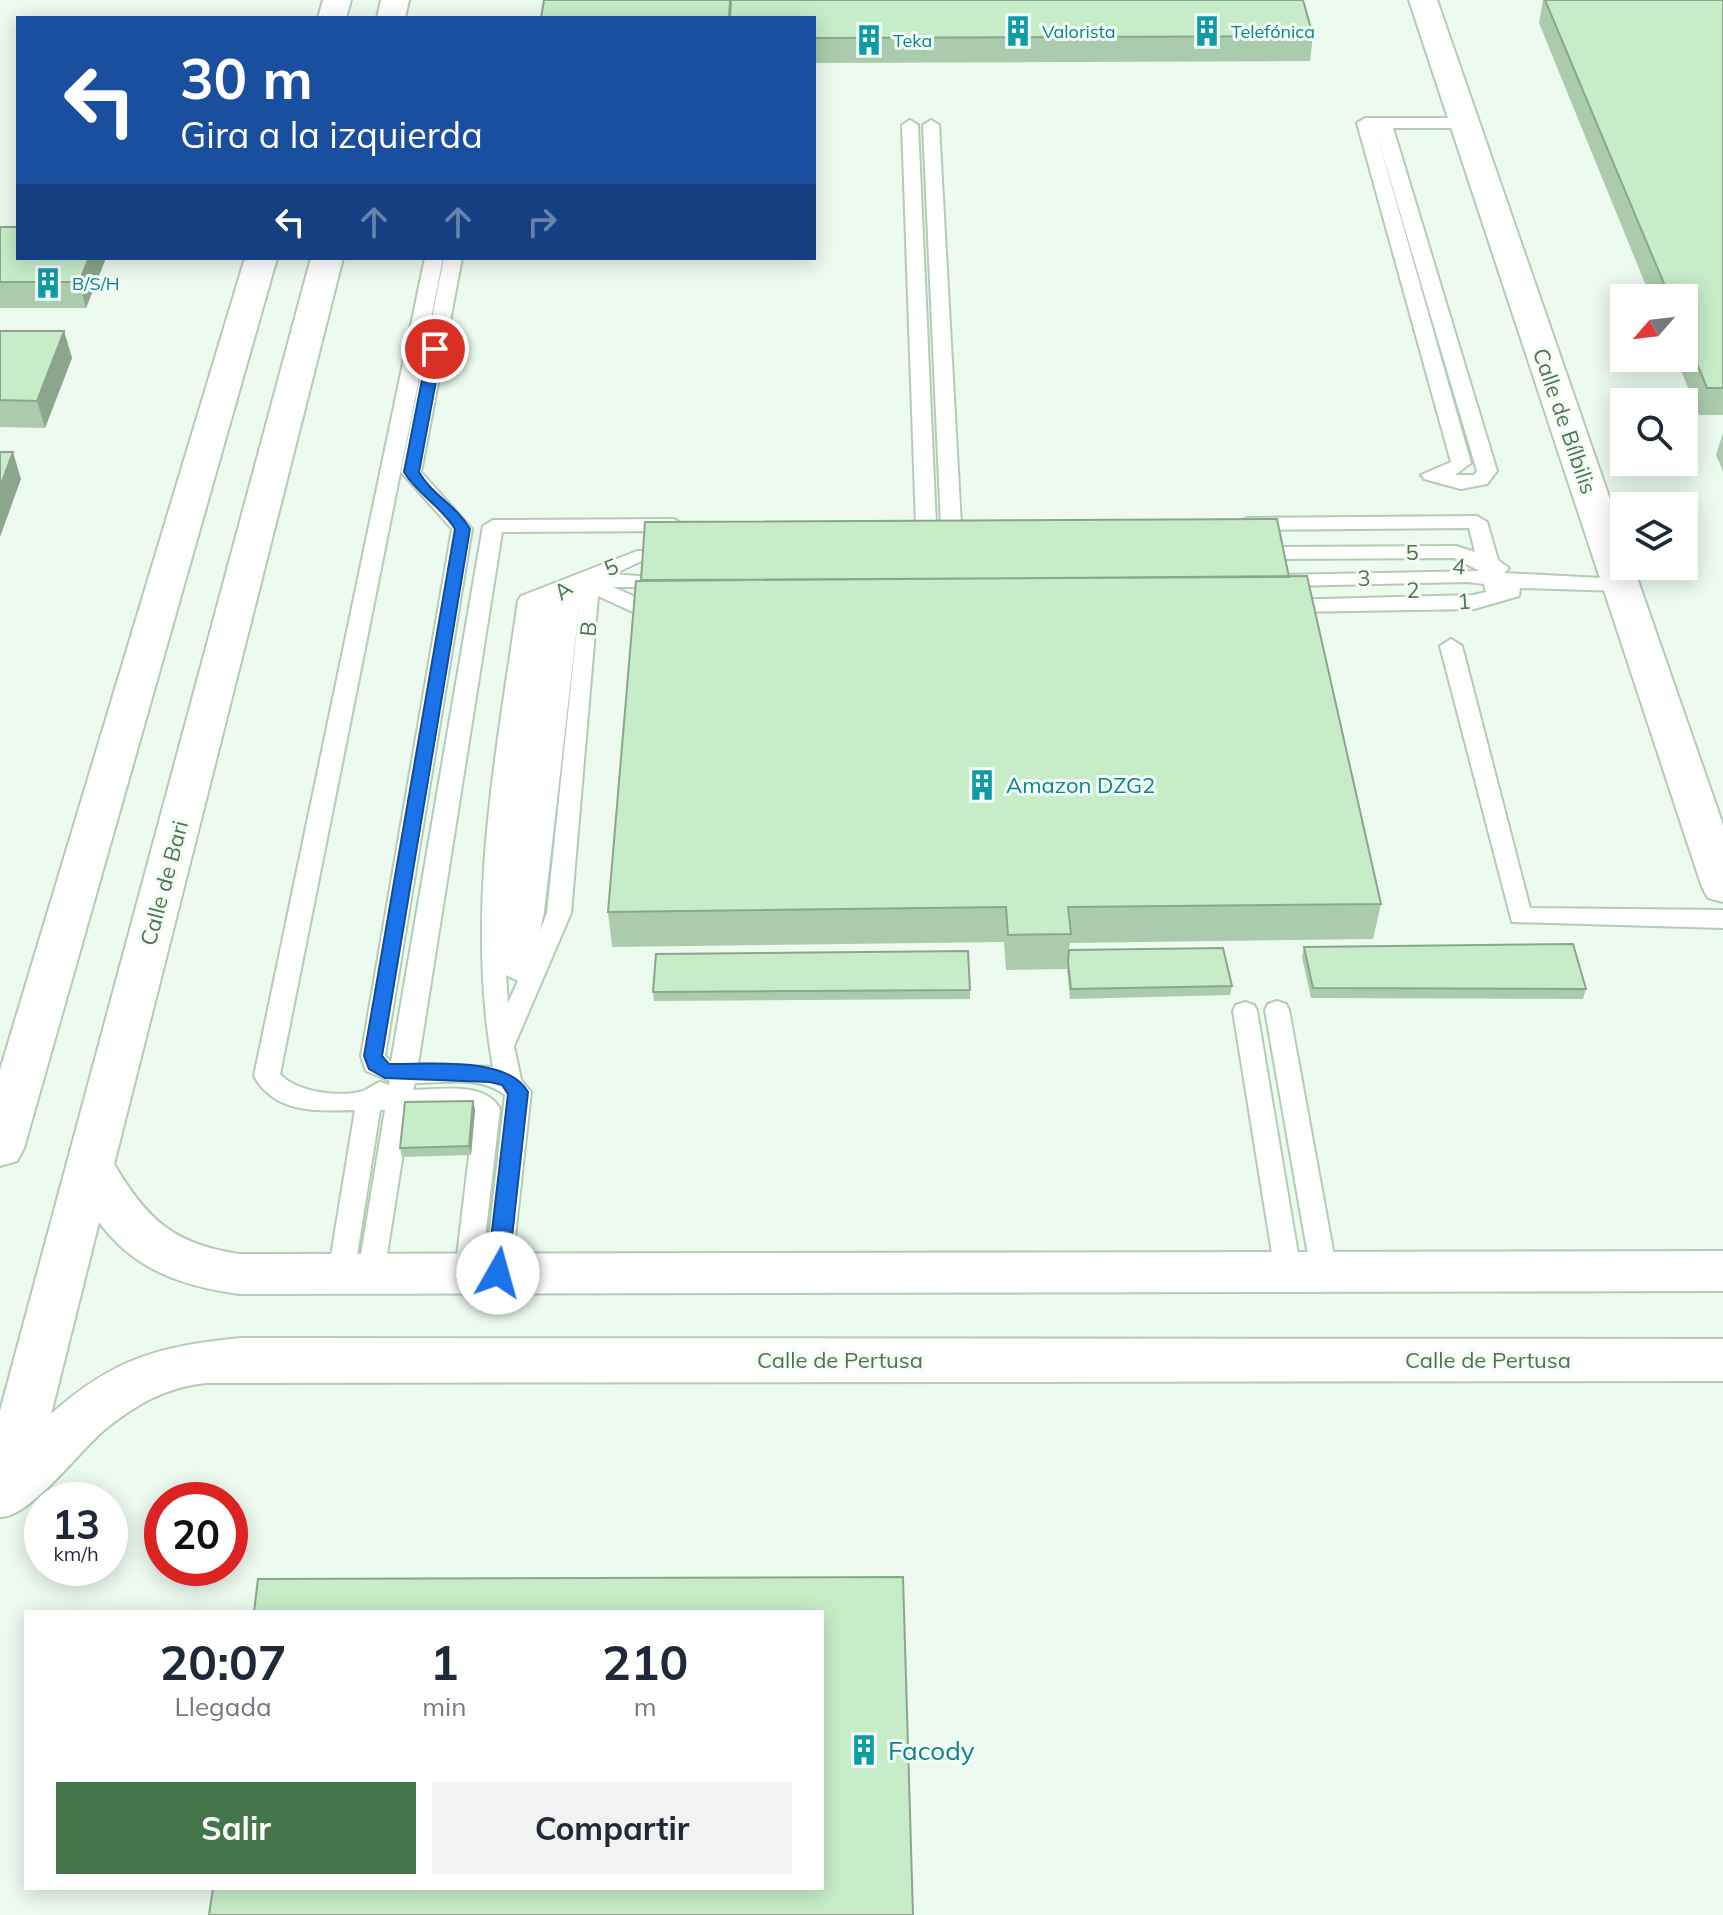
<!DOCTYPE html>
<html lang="es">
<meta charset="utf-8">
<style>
:root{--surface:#fff;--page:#f2f2f3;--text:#1f2937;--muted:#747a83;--accent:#44764a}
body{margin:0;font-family:Mulish,sans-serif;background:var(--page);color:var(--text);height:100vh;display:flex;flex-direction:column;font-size:30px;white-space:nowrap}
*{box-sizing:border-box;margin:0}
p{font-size:26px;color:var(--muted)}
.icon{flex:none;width:44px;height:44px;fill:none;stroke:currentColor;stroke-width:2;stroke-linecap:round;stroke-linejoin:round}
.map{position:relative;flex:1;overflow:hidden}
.sheet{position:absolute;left:24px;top:1610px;width:800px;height:280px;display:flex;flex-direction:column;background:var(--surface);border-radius:0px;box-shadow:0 4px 20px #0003}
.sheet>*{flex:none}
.hud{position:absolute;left:16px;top:16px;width:800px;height:244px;border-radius:0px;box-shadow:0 4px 20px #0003;background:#1a4fa0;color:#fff;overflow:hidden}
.needle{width:52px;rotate:242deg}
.buttons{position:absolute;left:1610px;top:284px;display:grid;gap:16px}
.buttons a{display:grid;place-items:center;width:88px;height:88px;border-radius:0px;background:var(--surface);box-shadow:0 4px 20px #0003;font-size:40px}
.speed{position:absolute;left:24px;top:1482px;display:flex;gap:16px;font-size:40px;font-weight:700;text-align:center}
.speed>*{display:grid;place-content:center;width:104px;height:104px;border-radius:50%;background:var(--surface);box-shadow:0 4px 20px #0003;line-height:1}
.speed small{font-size:20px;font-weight:400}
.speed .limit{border:12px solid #d22;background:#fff;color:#111}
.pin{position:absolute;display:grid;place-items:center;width:68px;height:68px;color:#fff;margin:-34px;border:4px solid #fff;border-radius:50%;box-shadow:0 2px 8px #0007}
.me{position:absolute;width:88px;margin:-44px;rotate:7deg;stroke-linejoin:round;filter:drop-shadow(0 0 6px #0008)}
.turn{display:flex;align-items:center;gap:28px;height:168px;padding:0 32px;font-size:36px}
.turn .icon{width:104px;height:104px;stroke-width:2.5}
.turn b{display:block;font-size:56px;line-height:68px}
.lanes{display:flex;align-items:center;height:76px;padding:0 32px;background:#0003;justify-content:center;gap:40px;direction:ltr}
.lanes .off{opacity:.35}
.eta{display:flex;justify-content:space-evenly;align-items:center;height:136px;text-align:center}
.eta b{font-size:48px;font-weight:700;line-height:56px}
.button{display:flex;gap:16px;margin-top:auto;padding:16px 32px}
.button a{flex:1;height:92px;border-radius:0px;background:var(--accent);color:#fff;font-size:32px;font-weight:700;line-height:92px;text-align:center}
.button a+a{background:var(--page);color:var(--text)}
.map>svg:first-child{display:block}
</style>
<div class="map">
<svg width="1723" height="1915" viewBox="0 0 1723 1915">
<rect width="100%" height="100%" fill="#ecfaf0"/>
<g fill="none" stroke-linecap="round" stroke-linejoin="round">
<defs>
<path id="service" d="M 1365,118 L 1465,118 L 1473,123 L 1465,128 L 1393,128 L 1497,471 L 1487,484 L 1461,489 L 1424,479 L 1421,475 L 1451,462 L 1357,123 ZM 1375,128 L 1477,471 L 1474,475 L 1455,475 L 1471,463 Z
M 910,120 L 918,125 L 936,525 L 926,531 L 916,525 L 902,125 Z
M 931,120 L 939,125 L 961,525 L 951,531 L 941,525 L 923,125 Z
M 425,258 L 443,258 L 280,1074 C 296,1092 340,1098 363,1091 C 369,1089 374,1084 380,1082 L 389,1085 L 390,1081 L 366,1071 L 361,1056 L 452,529 L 401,472 L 444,258 L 462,258 L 421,472 L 472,529 L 385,1056 L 391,1062 L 483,526 L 493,520 L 674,519 L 684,525 L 674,531 L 502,532 L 418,1064 L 493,1067 C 465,911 496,756 518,601 L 521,596 L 637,551 L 651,551 L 654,555 L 614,574 L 649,577 L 652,582 L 649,587 L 613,587 L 647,602 L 650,607 L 647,612 L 633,612 L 598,596 L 571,913 L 514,1046 L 521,1080 L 531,1092 L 511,1273 L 507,1281 L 498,1284 L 489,1281 L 485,1273 L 505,1095 C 481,1075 444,1083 415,1083 L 413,1090 C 440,1090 485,1081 500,1109 L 481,1273 L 477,1281 L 468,1284 L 459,1281 L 455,1273 L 474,1114 L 465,1109 L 410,1109 L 384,1273 L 380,1281 L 371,1284 L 362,1281 L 358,1273 L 385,1110 L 380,1110 L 354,1274 L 350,1282 L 341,1285 L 332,1282 L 328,1274 L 355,1110 C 317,1111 275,1114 254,1076 ZM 580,600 L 547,913 L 540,931 L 544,912 ZM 506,975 L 518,981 L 508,1003 Z
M 1477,516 L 1487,522 L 1498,560 L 1509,568 L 1504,573 L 1621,579 L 1631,585 L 1621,591 L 1520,588 L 1519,596 L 1474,609 L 1292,612 L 1282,605 L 1285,600 L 1473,595 L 1486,592 L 1484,584 L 1467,582 L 1287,586 L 1277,580 L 1280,575 L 1480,571 L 1454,558 L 1281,559 L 1271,553 L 1281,547 L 1456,546 L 1475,552 L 1469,528 L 1247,530 L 1237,524 L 1247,518 Z
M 1451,639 L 1462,646 L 1530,908 L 1723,910 L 1723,928 L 1512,922 L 1440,646 Z
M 1277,1001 L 1286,1004 L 1289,1010 L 1337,1272 L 1333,1280 L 1324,1283 L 1315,1280 L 1311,1272 L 1265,1010 L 1268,1004 Z
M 1245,1002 L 1254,1005 L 1257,1011 L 1301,1272 L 1297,1280 L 1288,1283 L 1279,1280 L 1275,1272 L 1233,1011 L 1236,1005 Z"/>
<path id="minor" d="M 323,0 L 351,0 L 346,18 L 318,18 Z
M 381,0 L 409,0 L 405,18 L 377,18 Z
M 1409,0 L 1437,0 L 1624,540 L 1624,566 L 1633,566 L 1723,825 L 1723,902 L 1708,898 L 1702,887 Z
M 245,258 L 277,258 L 24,1148 L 17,1161 L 0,1166 L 0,1070 Z
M 311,258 L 343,258 L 114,1164 C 147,1220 174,1244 239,1254 L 1723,1251 L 1723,1291 L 239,1294 C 182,1286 134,1270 99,1222 L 51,1414 C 114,1358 159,1346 241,1338 L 1723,1339 L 1723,1381 L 206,1383 C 165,1387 133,1406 102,1432 C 78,1453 29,1518 0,1517 L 0,1411 Z"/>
</defs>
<use href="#service" stroke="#b3ccb5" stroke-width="4"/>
<use href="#minor" stroke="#b3ccb5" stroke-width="4"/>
<use href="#service" fill="#fff" fill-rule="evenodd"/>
<use href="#minor" fill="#fff" fill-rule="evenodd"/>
</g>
<path fill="#abccac" d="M 1543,0 L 1723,0 L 1723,415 L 1699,415 L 1676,358 L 1684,358 L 1684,298 L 1651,298 L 1539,23 Z
M 814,18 L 1313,36 L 1310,61 L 814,63 Z
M 0,227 L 18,258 L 106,258 L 86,308 L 0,308 Z
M 0,331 L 64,331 L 72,358 L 45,428 L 0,427 Z
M 1723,433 L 1723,471 L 1716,455 Z
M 1289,577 L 1381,904 L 1373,939 L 1070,943 L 1069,950 L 1232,986 L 1230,995 L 1070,999 L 1067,969 L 1006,970 L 1004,942 L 612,947 L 608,912 Z
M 1304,947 L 1586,989 L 1583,999 L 1311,998 L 1302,957 Z
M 970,990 L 970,999 L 654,1001 L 653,992 Z
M 473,1101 L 475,1110 L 471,1155 L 402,1157 L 400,1148 Z"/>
<path fill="#8ba68c" d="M 89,258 L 106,258 L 86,308 L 79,282 Z
M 64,331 L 72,358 L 45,428 L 37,401 Z
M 13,452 L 21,479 L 0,537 L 0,487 Z
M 473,1101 L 475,1110 L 471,1155 L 469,1146 Z"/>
<path fill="#c7edc8" stroke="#8ba68c" stroke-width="2" d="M 544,0 L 730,0 L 729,18 L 541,18 Z
M 731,0 L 1303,0 L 1313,36 L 814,38 L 814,18 L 730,18 Z
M 1545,0 L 1723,0 L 1723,388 L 1707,388 L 1684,332 L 1684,298 L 1670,298 Z
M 0,227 L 18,227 L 18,258 L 89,258 L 79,282 L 0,282 Z
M 0,331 L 64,331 L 37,401 L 0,400 Z
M 0,452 L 13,452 L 0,487 Z
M 1277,519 L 1289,577 L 641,580 L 645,522 Z
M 1307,576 L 1381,904 L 1068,907 L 1071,934 L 1008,935 L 1006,907 L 608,912 L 636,581 Z
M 1573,944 L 1586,989 L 1313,988 L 1304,947 Z
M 1223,948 L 1232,986 L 1071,989 L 1068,962 L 1069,950 Z
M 968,951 L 970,990 L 653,992 L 656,954 Z
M 473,1101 L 469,1146 L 400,1148 L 405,1102 Z
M 903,1577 L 913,1915 L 209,1915 L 213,1888 L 822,1888 L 822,1612 L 254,1612 L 258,1579 Z"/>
<path fill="#1a73e8" stroke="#114b97" stroke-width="2" d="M 435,344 L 442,349 L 419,472 C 432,495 456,505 470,529 L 382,1056 L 389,1064 C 428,1065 507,1055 528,1092 L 508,1273 L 498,1282 L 487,1273 L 508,1094 L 502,1085 L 490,1082 L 385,1078 L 369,1069 L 364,1056 L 455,529 C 441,506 418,495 404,472 L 428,349 Z"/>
<defs>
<symbol id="building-bare" viewBox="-9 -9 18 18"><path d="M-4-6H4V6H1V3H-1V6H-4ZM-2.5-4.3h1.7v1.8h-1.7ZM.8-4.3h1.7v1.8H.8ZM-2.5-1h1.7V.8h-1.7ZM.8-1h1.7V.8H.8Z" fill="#0f9aa8" stroke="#f2fdf5" stroke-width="2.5" paint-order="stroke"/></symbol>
</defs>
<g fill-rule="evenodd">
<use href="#building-bare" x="996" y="9" width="44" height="44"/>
<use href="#building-bare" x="1185" y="9" width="44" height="44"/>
<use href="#building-bare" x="847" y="18" width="44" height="44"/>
<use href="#building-bare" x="26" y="261" width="44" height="44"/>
<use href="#building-bare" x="960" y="763" width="44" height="44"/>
<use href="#building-bare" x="842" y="1728" width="44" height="44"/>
</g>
<g text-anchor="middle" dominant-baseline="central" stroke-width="6" stroke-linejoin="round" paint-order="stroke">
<g font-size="18" fill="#0d838f" stroke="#f2fdf5" text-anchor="start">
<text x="1042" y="31">Valorista</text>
<text x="1231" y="31">Telefónica</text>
<text x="893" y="40">Teka</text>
<text x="72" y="283">B/S/H</text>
</g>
<g font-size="22" fill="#527352" stroke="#f2fdf5">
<text transform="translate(1565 421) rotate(71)">Calle de Bílbilis</text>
<text x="1412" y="552">5</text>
<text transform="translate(1459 566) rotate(6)">4</text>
<text transform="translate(611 567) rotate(-21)">5</text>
<text transform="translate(1364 578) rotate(-1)">3</text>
<text transform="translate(563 590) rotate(-37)">A</text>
<text transform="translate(1413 590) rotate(-1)">2</text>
<text transform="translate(1464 601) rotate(-4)">1</text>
<text transform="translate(588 629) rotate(-84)">B</text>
<text transform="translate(164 883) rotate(-75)">Calle de Bari</text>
<text x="840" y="1360">Calle de Pertusa</text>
<text x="1488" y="1360">Calle de Pertusa</text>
</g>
<g font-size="22" fill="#0d838f" stroke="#f2fdf5" text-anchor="start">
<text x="1006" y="785">Amazon DZG2</text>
</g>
<g font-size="26" fill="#0d838f" stroke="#f2fdf5" text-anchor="start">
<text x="888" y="1750">Facody</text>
</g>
</g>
</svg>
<div class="buttons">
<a><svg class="needle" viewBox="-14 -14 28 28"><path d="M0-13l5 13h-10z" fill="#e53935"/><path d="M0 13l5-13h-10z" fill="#747a83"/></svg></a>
<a><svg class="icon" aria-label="search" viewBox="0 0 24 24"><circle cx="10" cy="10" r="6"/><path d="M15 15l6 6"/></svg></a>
<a><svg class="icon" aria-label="layers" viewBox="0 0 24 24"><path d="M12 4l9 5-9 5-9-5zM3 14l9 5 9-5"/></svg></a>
</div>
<div class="speed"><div>13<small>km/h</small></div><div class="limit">20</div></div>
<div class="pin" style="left:435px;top:349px;background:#d93025"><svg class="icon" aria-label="arrive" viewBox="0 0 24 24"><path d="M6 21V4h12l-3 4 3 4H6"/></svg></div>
<svg class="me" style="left:498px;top:1273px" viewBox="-20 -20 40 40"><circle r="19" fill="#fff"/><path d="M0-13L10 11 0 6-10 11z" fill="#1a73e8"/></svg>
<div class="hud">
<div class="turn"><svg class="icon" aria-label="left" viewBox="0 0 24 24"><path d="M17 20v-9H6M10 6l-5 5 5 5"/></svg><div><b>30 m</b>Gira a la izquierda</div></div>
<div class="lanes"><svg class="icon" aria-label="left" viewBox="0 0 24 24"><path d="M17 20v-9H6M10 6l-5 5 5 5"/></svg><svg class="icon off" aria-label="ahead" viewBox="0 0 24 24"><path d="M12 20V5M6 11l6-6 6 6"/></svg><svg class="icon off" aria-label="ahead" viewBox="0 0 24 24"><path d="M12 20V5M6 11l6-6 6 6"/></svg><svg class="icon off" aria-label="right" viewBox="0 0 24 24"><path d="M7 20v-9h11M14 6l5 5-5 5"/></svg></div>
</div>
<section class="sheet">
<div class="eta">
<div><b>20:07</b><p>Llegada</p></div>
<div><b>1</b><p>min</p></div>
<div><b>210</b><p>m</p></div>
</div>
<div class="button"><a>Salir</a><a>Compartir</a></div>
</section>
</div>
